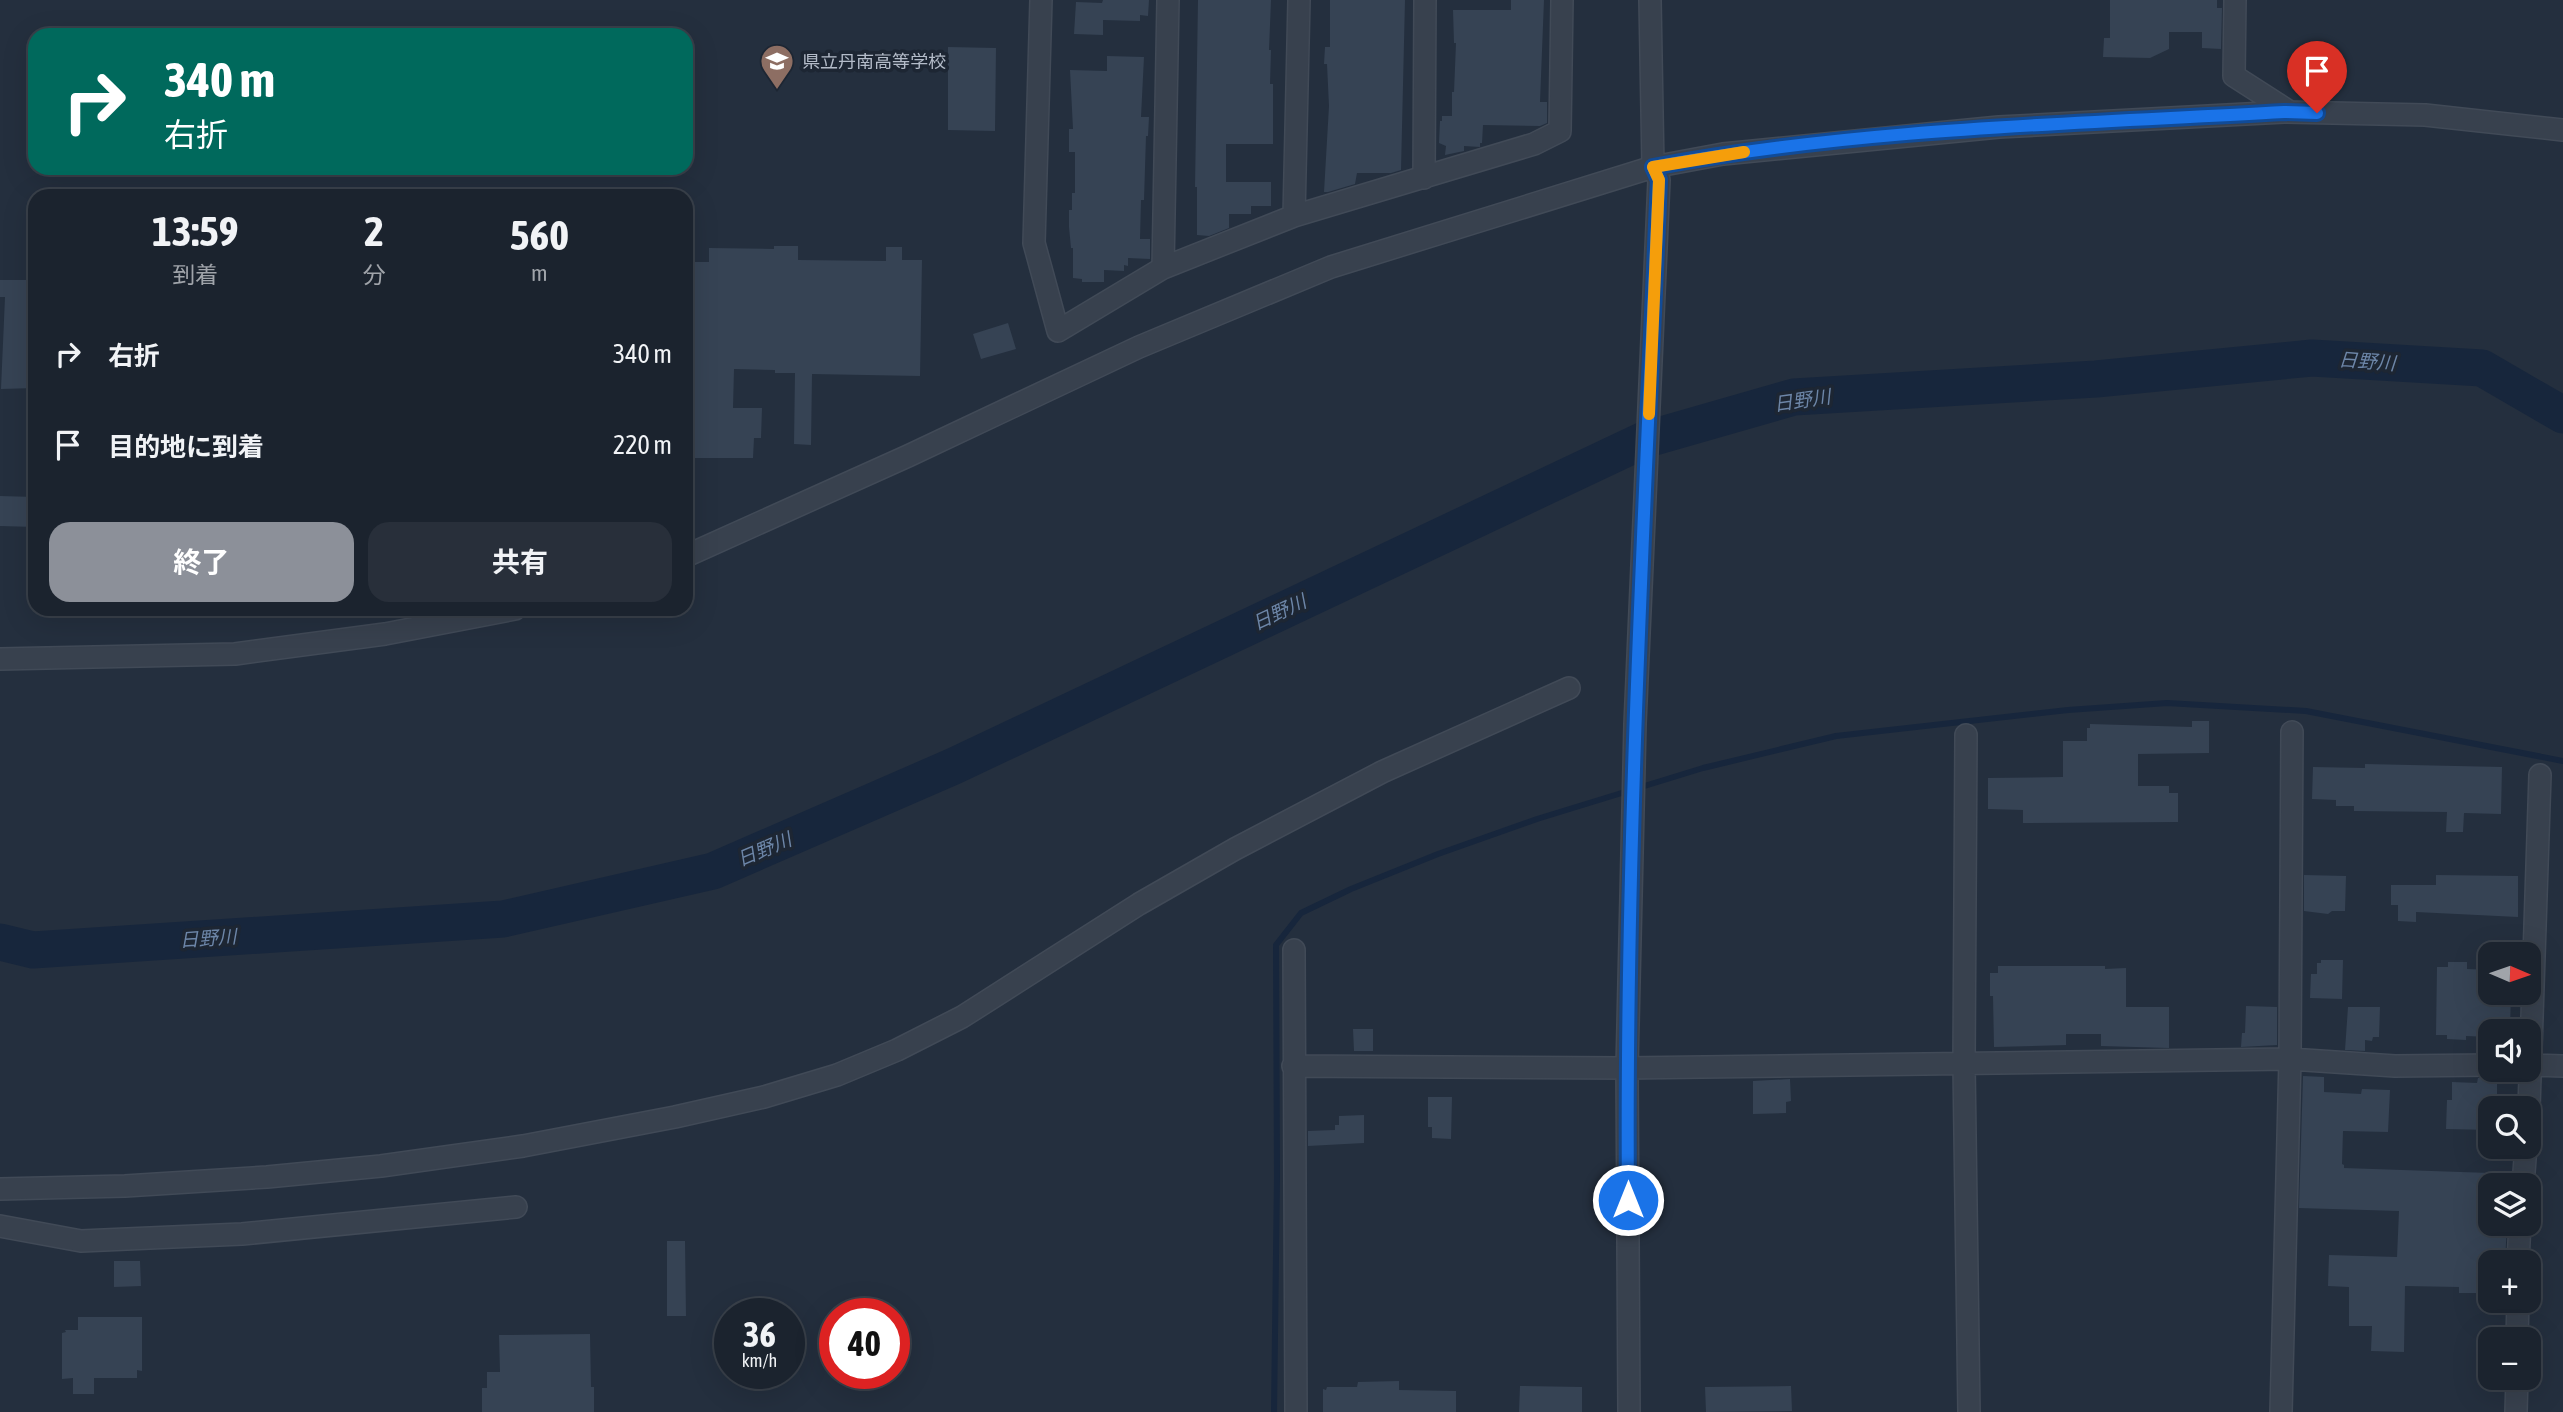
<!DOCTYPE html>
<html lang="ja">
<meta charset="utf-8">
<style>
:root{--surface:#1b232e;--page:#282f3a;--text:#f1f3f6;--muted:#a0a4aa;--line:#39404a;--accent:#8c9099}
body{margin:0;font-family:"Asap Condensed","Noto Sans JP",sans-serif;background:var(--page);color:var(--text);height:100vh;display:flex;flex-direction:column;font-size:26px;white-space:nowrap}
*{box-sizing:border-box;margin:0}
p{font-size:23px;color:var(--muted)}
.icon{flex:none;width:38px;height:38px;fill:none;stroke:currentColor;stroke-width:2;stroke-linecap:round;stroke-linejoin:round}
.map{position:relative;flex:1;overflow:hidden}
.details{position:absolute;left:28px;top:189px;width:665px;height:427px;display:flex;flex-direction:column;background:var(--surface);border-radius:21px;box-shadow:0 7px 28px #0002,0 0 0 2px var(--line)}
.details>*{flex:none}
.guide{position:absolute;left:28px;top:28px;width:665px;height:147px;border-radius:21px;box-shadow:0 7px 28px #0002,0 0 0 2px var(--line);background:#00695c;color:#fff;overflow:hidden}
.needle{width:46px;rotate:92deg}
.buttons{position:absolute;left:2478px;top:942px;display:grid;gap:14px}
.buttons a{display:grid;place-items:center;width:63px;height:63px;border-radius:14px;background:var(--surface);box-shadow:0 7px 28px #0002,0 0 0 2px var(--line);font-size:35px}
.speed{position:absolute;left:714px;top:1298px;display:flex;gap:14px;font-size:35px;font-weight:700;text-align:center}
.speed>*{display:grid;place-content:center;width:91px;height:91px;border-radius:50%;background:var(--surface);box-shadow:0 7px 28px #0002,0 0 0 2px var(--line);line-height:1}
.speed small{font-size:18px;font-weight:400}
.speed .limit{border:10px solid #d22;background:#fff;color:#111}
.pin{position:absolute;display:grid;place-items:center;width:60px;height:60px;color:#fff;margin:-72px -30px;border-radius:50% 50% 50% 0;rotate:-45deg;box-shadow:0 0 7px #0007}
.pin .icon{rotate:45deg}
.me{position:absolute;width:77px;margin:-38px;rotate:0deg;stroke-linejoin:round;filter:drop-shadow(0 0 5px #0008)}
.turn{display:flex;align-items:center;gap:24px;height:147px;padding:0 21px;font-size:32px}
.turn .icon{width:91px;height:91px;stroke-width:2.5}
.turn b{display:block;font-size:49px;line-height:60px}
.eta{display:flex;justify-content:space-evenly;align-items:center;height:119px;text-align:center}
.eta b{font-size:42px;font-weight:700;line-height:49px}
.action{display:flex;gap:14px;margin-top:auto;padding:14px 21px}
.action a{flex:1;height:80px;border-radius:21px;background:var(--accent);color:#fff;font-size:28px;font-weight:700;line-height:80px;text-align:center}
.action a+a{background:var(--page);color:var(--text)}
ul{padding:0;list-style:none}
li{display:flex;align-items:center;gap:21px;height:91px;padding:0 21px}
li div{flex:1}
li b{display:block;font-size:26px}
li em{font-style:normal}
.map>svg:first-child{display:block}
</style>
<div class="map">
<svg width="2563" height="1412" viewBox="0 0 2563 1412">
<rect width="100%" height="100%" fill="#242f3e"/>
<g fill="none" stroke-linecap="round" stroke-linejoin="round">
<path stroke="#17263c" stroke-width="6" d="M 1274,1412 L 1277,1177 L 1276,945 L 1301,913 L 1351,889 L 1438,854 L 1537,819 L 1703,768 L 1836,736 L 2068,710 L 2167,703 L 2306,711 L 2563,761"/>
<path stroke="#17263c" stroke-width="37" d="M 0,942 L 33,950 L 503,919 L 713,871 L 954,766 L 1644,440 L 1794,397 L 2096,379 L 2312,358 L 2482,368 L 2563,415"/>
</g>
<path fill="#364354" d="M 1103,0 L 1149,0 L 1148,16 L 1140,15 L 1140,21 L 1103,20 L 1103,35 L 1074,34 L 1076,2 L 1102,3 Z
M 1198,0 L 1271,0 L 1269,50 L 1271,50 L 1270,84 L 1273,84 L 1273,144 L 1226,144 L 1226,182 L 1271,182 L 1271,206 L 1251,206 L 1251,214 L 1229,214 L 1229,228 L 1209,236 L 1197,235 L 1197,187 L 1195,187 Z
M 1330,0 L 1405,0 L 1401,170 L 1391,173 L 1357,173 L 1355,184 L 1328,192 L 1324,192 L 1329,106 L 1327,64 L 1324,64 L 1325,47 L 1330,47 Z
M 1511,0 L 1544,0 L 1540,102 L 1547,102 L 1547,123 L 1540,126 L 1483,125 L 1482,143 L 1480,143 L 1480,147 L 1464,146 L 1464,151 L 1445,155 L 1446,146 L 1439,143 L 1440,121 L 1442,121 L 1442,116 L 1452,116 L 1452,92 L 1454,92 L 1456,43 L 1454,43 L 1453,10 L 1511,10 Z
M 2110,0 L 2217,0 L 2217,8 L 2222,8 L 2221,49 L 2202,48 L 2202,32 L 2169,32 L 2169,49 L 2150,58 L 2103,57 L 2104,38 L 2110,38 Z
M 948,47 L 996,48 L 995,131 L 948,130 Z
M 1107,56 L 1144,57 L 1141,117 L 1149,117 L 1148,136 L 1146,136 L 1144,200 L 1141,200 L 1140,239 L 1150,239 L 1150,259 L 1128,258 L 1128,266 L 1124,265 L 1124,271 L 1104,270 L 1104,282 L 1082,282 L 1082,279 L 1073,278 L 1073,248 L 1071,248 L 1069,227 L 1069,210 L 1072,210 L 1072,193 L 1075,193 L 1075,152 L 1069,152 L 1069,129 L 1073,129 L 1070,70 L 1107,71 Z
M 774,246 L 798,246 L 798,260 L 886,261 L 886,247 L 902,247 L 902,260 L 922,260 L 920,376 L 812,374 L 811,445 L 794,444 L 795,373 L 775,373 L 775,370 L 734,369 L 733,408 L 762,408 L 761,438 L 754,438 L 753,458 L 686,458 L 686,262 L 709,262 L 709,248 L 774,249 Z
M 0,280 L 35,280 L 35,388 L 1,389 L 5,297 L 0,297 Z
M 1008,323 L 1016,349 L 981,359 L 973,334 Z
M 0,496 L 35,497 L 35,527 L 0,526 Z
M 2192,721 L 2209,721 L 2209,753 L 2138,754 L 2138,786 L 2169,786 L 2169,793 L 2178,793 L 2178,822 L 2023,823 L 2023,810 L 1988,809 L 1988,778 L 2063,777 L 2063,741 L 2087,741 L 2087,728 L 2090,728 L 2090,724 L 2192,727 Z
M 2365,764 L 2502,767 L 2501,814 L 2464,813 L 2463,832 L 2446,832 L 2447,812 L 2354,811 L 2354,806 L 2336,806 L 2336,800 L 2312,799 L 2313,767 L 2365,768 Z
M 2304,875 L 2346,876 L 2345,911 L 2332,911 L 2328,914 L 2304,911 Z
M 2436,875 L 2518,876 L 2518,917 L 2416,912 L 2416,922 L 2398,921 L 2398,905 L 2391,905 L 2391,885 L 2436,885 Z
M 2321,960 L 2343,960 L 2342,999 L 2310,998 L 2311,974 L 2317,974 L 2317,963 L 2321,963 Z
M 2448,962 L 2467,962 L 2467,969 L 2490,970 L 2490,992 L 2511,992 L 2510,1031 L 2490,1031 L 2490,1037 L 2466,1036 L 2466,1040 L 2447,1039 L 2447,1035 L 2436,1035 L 2437,967 L 2448,967 Z
M 1998,966 L 2105,966 L 2105,969 L 2126,968 L 2126,1007 L 2169,1007 L 2169,1048 L 2101,1046 L 2101,1034 L 2066,1034 L 2066,1045 L 1994,1047 L 1993,996 L 1990,996 L 1990,973 L 1998,973 Z
M 2246,1006 L 2277,1007 L 2277,1045 L 2241,1047 L 2242,1033 L 2245,1033 Z
M 2348,1007 L 2380,1007 L 2379,1037 L 2373,1037 L 2372,1041 L 2365,1040 L 2365,1051 L 2345,1050 Z
M 1353,1029 L 1373,1029 L 1373,1051 L 1354,1051 Z
M 2303,1076 L 2324,1077 L 2324,1092 L 2361,1094 L 2362,1089 L 2390,1090 L 2388,1132 L 2343,1131 L 2342,1164 L 2344,1165 L 2344,1168 L 2490,1173 L 2490,1223 L 2507,1225 L 2505,1262 L 2490,1262 L 2490,1293 L 2459,1293 L 2459,1287 L 2405,1286 L 2404,1352 L 2371,1351 L 2372,1326 L 2349,1326 L 2349,1287 L 2328,1286 L 2329,1255 L 2397,1257 L 2399,1211 L 2299,1208 Z
M 2497,1077 L 2497,1108 L 2490,1108 L 2490,1130 L 2446,1129 L 2447,1100 L 2452,1100 L 2452,1082 L 2477,1083 L 2478,1078 Z
M 1790,1079 L 1791,1101 L 1786,1102 L 1786,1113 L 1753,1114 L 1753,1081 Z
M 1428,1097 L 1452,1097 L 1451,1139 L 1432,1138 L 1432,1127 L 1428,1127 Z
M 1364,1115 L 1364,1143 L 1308,1146 L 1308,1131 L 1335,1130 L 1335,1125 L 1339,1125 L 1339,1116 Z
M 667,1241 L 685,1241 L 686,1316 L 667,1316 Z
M 114,1261 L 140,1261 L 141,1286 L 114,1287 Z
M 78,1317 L 142,1317 L 142,1371 L 137,1370 L 137,1378 L 94,1378 L 94,1394 L 73,1394 L 73,1378 L 62,1379 L 62,1333 L 66,1332 L 65,1330 L 78,1330 Z
M 590,1334 L 591,1387 L 594,1387 L 594,1412 L 482,1412 L 482,1388 L 487,1388 L 487,1372 L 500,1372 L 499,1335 Z
M 1399,1381 L 1399,1390 L 1456,1391 L 1456,1412 L 1323,1412 L 1323,1389 L 1326,1390 L 1327,1387 L 1357,1387 L 1358,1382 Z
M 1520,1386 L 1582,1387 L 1582,1412 L 1519,1412 Z
M 1791,1386 L 1792,1411 L 1706,1412 L 1705,1387 Z"/>
<g fill="none" stroke-linecap="round" stroke-linejoin="round">
<defs>
<path id="minor" d="M 1041,0 L 1034,243 L 1058,331 L 1163,268 L 1294,216 L 1534,144 L 1560,131 L 1562,0
M 2235,0 L 2234,76 L 2290,112
M 1424,178 L 1425,0
M 1294,216 L 1299,0
M 1163,268 L 1168,0
M 686,556 L 908,456 L 1139,347 L 1331,267 L 1653,167 L 1723,154 L 1999,127 L 2284,112 L 2425,115 L 2563,130
M 0,659 L 235,654 L 385,634 L 515,609
M 1966,735 L 1964,1065 L 1969,1412
M 1294,950 L 1296,1412
M 2529,1065 L 2563,1066
M 1293,1066 L 1627,1068 L 2290,1059 L 2395,1066 L 2490,1065
M 2529,1108 L 2540,775
M 2523,1185 L 2526,1146
M 0,1189 L 125,1186 L 267,1177 L 381,1166 L 523,1146 L 675,1117 L 764,1097 L 837,1075 L 897,1050 L 962,1017 L 1139,904 L 1235,849 L 1382,772 L 1569,688
M 0,1226 L 81,1241 L 242,1234 L 516,1207
M 2518,1262 L 2520,1223
M 2517,1339 L 2518,1300
M 1629,1412 L 1627,1068 L 1635,724 L 1659,180 L 1653,167 L 1650,0
M 2281,1412 L 2290,1059 L 2292,732
M 2516,1412 L 2517,1377"/>
</defs>
<use href="#minor" stroke="#414a57" stroke-width="24"/>
<use href="#minor" stroke="#38414e" stroke-width="21"/>
</g>
<g fill="none" stroke-linecap="round" stroke-linejoin="round">
<defs>
<path id="route" d="M 1628,1200 C 1625,860 1644,520 1659,180 L 1653,167 C 1861,128 2073,124 2284,112 L 2317,113"/>
</defs>
<use href="#route" stroke="#114b97" stroke-width="18"/>
<use href="#route" stroke="#1a73e8" stroke-width="12"/>
<path stroke="#f59e0b" stroke-width="12" d="M 1649,414 L 1659,180 L 1653,167 L 1744,152"/>
</g>
<defs>
<symbol id="school-pin" viewBox="-11 -11 22 30"><path d="M0 17L-7.5 6A9.5 9.5 0 1 1 7.5 6Z" fill="#8d6e63" stroke="#1d2633"/><path d="M0-5L7-2L0 1L-7-2ZM-4 1L0 2.5L4 1V4Q0 6-4 4Z" fill="#fff"/></symbol>
</defs>
<g fill-rule="evenodd">
<use href="#school-pin" x="758" y="42" width="38" height="52"/>
</g>
<g text-anchor="middle" dominant-baseline="central" stroke-width="7" stroke-linejoin="round" paint-order="stroke">
<g font-size="18" fill="#b4bcc9" stroke="#1d2633" text-anchor="start">
<text x="802" y="61">県立丹南高等学校</text>
</g>
<g font-size="19" font-style="italic" fill="#6d86a8" stroke="#1d2633">
<text transform="translate(2367 361) rotate(4)">日野川</text>
<text transform="translate(1802 400) rotate(-8)">日野川</text>
<text transform="translate(1279 612) rotate(-25)">日野川</text>
<text transform="translate(764 849) rotate(-23)">日野川</text>
<text transform="translate(208 938) rotate(-4)">日野川</text>
</g>
</g>
</svg>
<div class="buttons">
<a><svg class="needle" viewBox="-14 -14 28 28"><path d="M0-13l5 13h-10z" fill="#e53935"/><path d="M0 13l5-13h-10z" fill="#a0a4aa"/></svg></a>
<a><svg class="icon" aria-label="sound" viewBox="0 0 24 24"><path d="M4 9h4l5-4v14l-5-4H4zM17 9q2 3 0 6"/></svg></a>
<a><svg class="icon" aria-label="search" viewBox="0 0 24 24"><circle cx="10" cy="10" r="6"/><path d="M15 15l6 6"/></svg></a>
<a><svg class="icon" aria-label="layers" viewBox="0 0 24 24"><path d="M12 4l9 5-9 5-9-5zM3 14l9 5 9-5"/></svg></a>
<a>+</a>
<a>−</a>
</div>
<div class="speed"><div>36<small>km/h</small></div><div class="limit">40</div></div>
<div class="pin" style="left:2317px;top:113px;background:#d93025"><svg class="icon" aria-label="arrive" viewBox="0 0 24 24"><path d="M6 21V4h12l-3 4 3 4H6"/></svg></div>
<svg class="me" style="left:1628px;top:1200px" viewBox="-20 -20 40 40"><circle r="17" fill="#1a73e8" stroke="#fff" stroke-width="3"/><path d="M0-11L8 9 0 5-8 9z" fill="#fff"/></svg>
<div class="guide">
<div class="turn"><svg class="icon" aria-label="right" viewBox="0 0 24 24"><path d="M7 20v-9h11M14 6l5 5-5 5"/></svg><div><b>340 m</b>右折</div></div>
</div>
<section class="details">
<div class="eta">
<div><b>13:59</b><p>到着</p></div>
<div><b>2</b><p>分</p></div>
<div><b>560</b><p>m</p></div>
</div>
<ul>
<li><svg class="icon" aria-label="right" viewBox="0 0 24 24"><path d="M7 20v-9h11M14 6l5 5-5 5"/></svg><div><b>右折</b></div><em>340 m</em></li>
<li><svg class="icon" aria-label="arrive" viewBox="0 0 24 24"><path d="M6 21V4h12l-3 4 3 4H6"/></svg><div><b>目的地に到着</b></div><em>220 m</em></li>
</ul>
<div class="action"><a>終了</a><a>共有</a></div>
</section>
</div>
